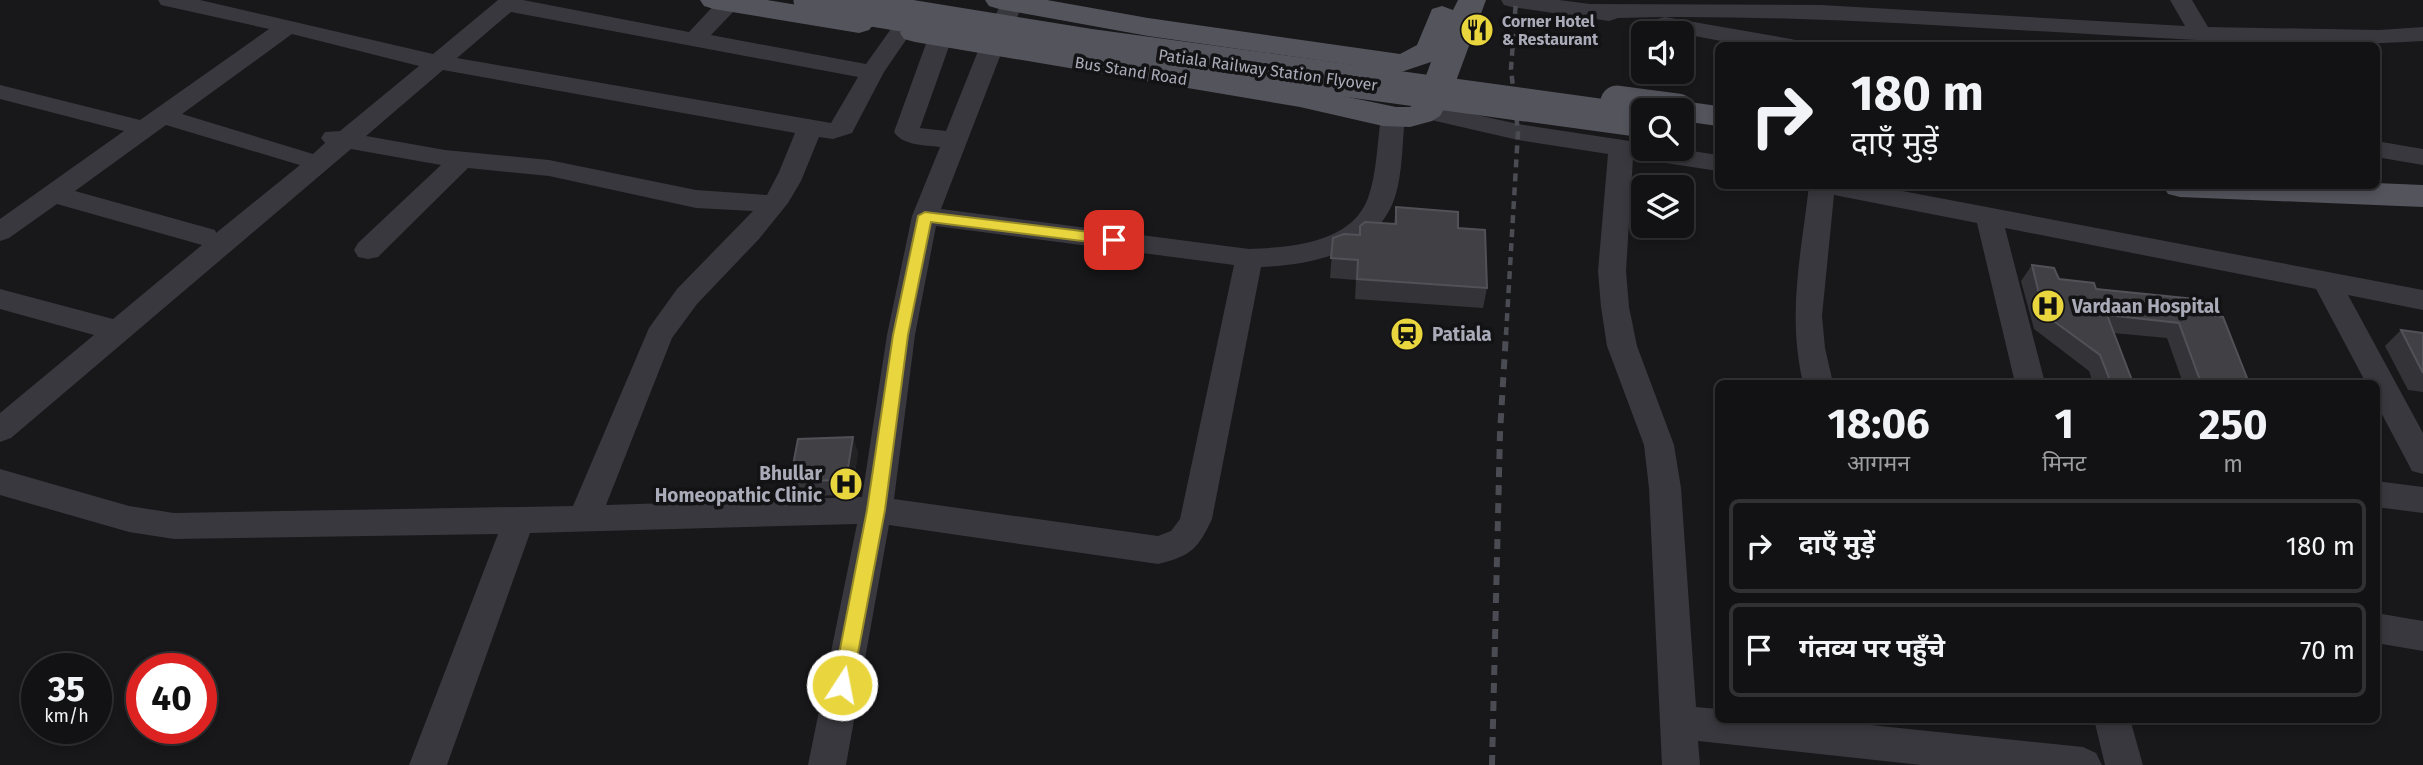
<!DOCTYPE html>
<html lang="hi">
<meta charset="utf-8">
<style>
:root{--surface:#121113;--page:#1b1a1c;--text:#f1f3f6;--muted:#9c9da0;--line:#313133}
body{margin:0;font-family:"Fira Sans","Noto Sans Devanagari",sans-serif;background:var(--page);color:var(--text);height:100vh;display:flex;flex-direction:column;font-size:26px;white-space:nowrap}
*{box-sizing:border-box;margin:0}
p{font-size:23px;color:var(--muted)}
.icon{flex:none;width:38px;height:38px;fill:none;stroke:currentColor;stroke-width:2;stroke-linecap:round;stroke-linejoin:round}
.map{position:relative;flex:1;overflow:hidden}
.drawer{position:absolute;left:1715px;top:380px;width:665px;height:343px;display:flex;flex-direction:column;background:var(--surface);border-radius:10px;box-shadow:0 4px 10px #0003,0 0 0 2px var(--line)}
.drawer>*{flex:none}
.hud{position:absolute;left:1715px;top:42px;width:665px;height:147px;border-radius:10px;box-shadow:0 4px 10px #0003,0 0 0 2px var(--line);background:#121113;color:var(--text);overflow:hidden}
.buttons{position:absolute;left:1631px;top:21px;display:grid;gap:14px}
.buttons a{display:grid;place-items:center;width:63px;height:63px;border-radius:10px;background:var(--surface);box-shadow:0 4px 10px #0003,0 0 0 2px var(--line);font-size:35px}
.speed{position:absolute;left:21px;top:653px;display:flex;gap:14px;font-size:35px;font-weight:700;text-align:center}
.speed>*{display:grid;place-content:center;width:91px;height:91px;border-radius:50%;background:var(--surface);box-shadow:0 4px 10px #0003,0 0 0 2px var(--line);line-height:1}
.speed small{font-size:18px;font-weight:400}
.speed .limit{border:10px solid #d22;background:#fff;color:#111}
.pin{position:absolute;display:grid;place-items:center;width:60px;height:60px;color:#fff;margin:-30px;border-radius:14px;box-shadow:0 4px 10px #0006}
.me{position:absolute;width:77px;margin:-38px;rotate:11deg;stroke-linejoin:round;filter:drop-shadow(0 0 5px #0008)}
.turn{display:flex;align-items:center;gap:24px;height:147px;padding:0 21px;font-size:32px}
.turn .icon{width:91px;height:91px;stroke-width:2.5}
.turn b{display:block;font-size:49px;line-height:60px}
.eta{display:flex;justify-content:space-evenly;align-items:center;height:119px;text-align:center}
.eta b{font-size:42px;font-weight:700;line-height:49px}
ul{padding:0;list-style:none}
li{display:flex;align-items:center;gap:21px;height:94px;margin:0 14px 10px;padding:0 7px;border:4px solid var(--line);border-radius:10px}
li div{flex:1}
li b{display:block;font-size:26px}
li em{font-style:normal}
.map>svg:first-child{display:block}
</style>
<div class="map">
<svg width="2423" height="765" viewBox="0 0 2423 765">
<rect width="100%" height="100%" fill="#181719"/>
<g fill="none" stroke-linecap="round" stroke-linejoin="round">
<path fill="#39383e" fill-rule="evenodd" d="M 158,0 L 200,0 L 433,54 L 498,0 L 523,0 L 689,32 L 719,0 L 736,0 L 739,4 L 736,9 L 711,35 L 866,64 L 893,26 L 909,26 L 912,31 L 884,72 L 852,133 L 833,139 L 819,137 L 801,181 L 788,203 L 759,239 L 697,304 L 672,338 L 606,505 L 862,497 L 887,335 L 912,216 L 940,147 C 925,145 903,146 894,132 L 928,38 L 932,33 L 948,33 L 952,38 L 920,128 L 946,131 L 980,46 L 1003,0 L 1024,2 L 1004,46 L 941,209 L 1249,249 C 1290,247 1351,244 1368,198 C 1377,173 1377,143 1381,117 L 1384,112 L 1393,109 L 1402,112 L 1405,117 C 1402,143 1403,172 1395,197 C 1377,252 1312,265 1261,267 L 1212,519 C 1198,549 1191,556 1158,564 L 889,525 L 846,765 L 808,765 L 857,524 L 530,533 L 447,765 L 409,765 L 498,534 L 174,539 L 129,532 L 0,495 L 0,469 L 129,506 L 174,513 L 573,506 L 649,328 L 677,289 L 753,211 L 696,208 L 549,176 L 468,168 L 378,257 L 368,259 L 358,257 L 354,250 L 358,243 L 441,165 L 351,149 L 11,438 L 0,442 L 0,413 L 94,335 L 0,309 L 0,289 L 113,319 L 202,245 L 57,204 L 9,238 L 0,241 L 0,219 L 124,131 L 0,99 L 0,85 L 140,120 L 269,29 L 161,5 ZM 511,12 L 858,77 L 831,123 L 457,58 ZM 292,34 L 419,66 L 340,131 L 325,132 L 321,138 L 325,143 L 313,154 L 182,114 ZM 443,70 L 795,133 L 779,172 L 767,195 L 696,190 L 549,160 L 445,150 L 366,136 ZM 166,125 L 293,163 L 300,165 L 216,233 L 215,230 L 75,191 ZM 936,226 L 1234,265 L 1180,519 L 1171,531 L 1158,536 L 894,499 L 915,335 Z
M 1501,0 L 1559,0 L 1590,4 L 1821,5 L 2185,26 L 2170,0 L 2192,0 L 2208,27 L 2379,30 L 2423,27 L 2423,41 C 2318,48 2210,41 2105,35 C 1958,27 1812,16 1665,17 L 1791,39 L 1799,41 L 1802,46 L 1748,46 L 1657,29 L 1654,24 L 1657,19 L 1665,17 L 1618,18 L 1609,21 L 1512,7 L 1504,5 Z
M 1427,104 L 1518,124 L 1643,143 L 1643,149 L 1679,149 L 1718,155 L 1718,171 L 1633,158 L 1626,271 L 1629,307 L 1637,346 L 1674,445 L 1681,488 L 1696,707 L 1718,709 L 1718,719 L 1813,719 L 2083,747 L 2096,753 L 2102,765 L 1921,765 L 1698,741 L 1700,765 L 1662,765 L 1649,488 L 1644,445 L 1607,346 L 1601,307 L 1598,271 L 1608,154 L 1518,140 L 1418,117 L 1415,112 L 1418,107 Z
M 2376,141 L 2423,149 L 2423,165 L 2376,157 Z
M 1809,186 L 1876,186 L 2423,290 L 2423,310 L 2348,295 L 2423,433 L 2423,474 L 2412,471 L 2376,403 L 2376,383 L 2366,383 L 2316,289 L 2005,228 L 2045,383 L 2015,383 L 1977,223 L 1834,195 L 1822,316 L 1825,348 L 1833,383 L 1803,383 C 1787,315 1801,254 1809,186 Z
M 2376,481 L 2423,487 L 2423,513 L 2376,507 Z
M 2376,613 L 2423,621 L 2423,651 L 2376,643 Z
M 2094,719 L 2130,719 L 2143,765 L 2105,765 Z"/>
<path fill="#54545d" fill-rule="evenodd" d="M 700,0 L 767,0 L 859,15 L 869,18 L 874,24 L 869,30 L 859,33 L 714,9 L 704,6 Z
M 985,0 L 1047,0 L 1148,18 L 1400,54 L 1417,45 L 1432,9 L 1442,6 L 1453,10 L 1458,0 L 1486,0 L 1449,100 L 1440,116 L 1432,121 L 1410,127 L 1383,126 L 1300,107 L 915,42 L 904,39 L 900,33 L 904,27 L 915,24 L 1300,87 L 1396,107 L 1410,107 L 1416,103 L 1431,62 L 1401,72 L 1148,36 L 999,9 L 989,6 Z
M 1682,101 L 1718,106 L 1718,126 L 1682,121 L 1682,110 L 1667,110 L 1671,104 Z
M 2376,183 L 2423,185 L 2423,207 L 2180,197 L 2168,194 L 2163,186 L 2376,186 Z"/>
<path stroke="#4b4c53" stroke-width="4.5" stroke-dasharray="8 6" stroke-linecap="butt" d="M 1506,335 L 1518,132 L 1511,69 L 1516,0"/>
<path stroke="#4b4c53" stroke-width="6" stroke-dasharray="10 8" stroke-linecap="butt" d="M 1492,765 L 1500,433 L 1506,333"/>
<path stroke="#54545d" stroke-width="33" d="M 810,0 L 1088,45 L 1643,121
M 1617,102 L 1678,110"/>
</g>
<path fill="#343337" d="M 1396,207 L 1458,228 L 1487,288 L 1483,308 L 1355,299 L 1356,280 L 1330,278 L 1333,238 L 1359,235 L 1360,226 L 1394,224 Z
M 2032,265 L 2059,279 L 2212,315 L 2249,383 L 2183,383 L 2167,338 L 2113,333 L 2133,383 L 2093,383 L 2089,371 L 2034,329 L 2021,281 Z
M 2401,330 L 2423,333 L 2423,392 L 2408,390 L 2385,346 Z
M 858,452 L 852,495 L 796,496 L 790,481 Z"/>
<path fill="#232225" d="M 853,437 L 858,452 L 852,495 L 846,480 Z"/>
<path fill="#414045" stroke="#515157" stroke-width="2" d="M 1396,207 L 1458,212 L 1458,228 L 1485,230 L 1487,288 L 1357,279 L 1358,260 L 1331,258 L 1333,238 L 1344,234 L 1360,235 L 1360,226 L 1365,222 L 1396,224 Z
M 2032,265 L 2054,268 L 2059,279 L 2094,283 L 2096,289 L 2205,300 L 2212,315 L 2223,317 L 2249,383 L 2201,383 L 2179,323 L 2107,315 L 2133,383 L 2111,383 L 2100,355 L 2044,314 Z
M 2401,330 L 2423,333 L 2423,373 Z
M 853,437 L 846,480 L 790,481 L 798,439 Z"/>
<path fill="#e9d63f" stroke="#978b29" stroke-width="2" d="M 925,212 L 1114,235 L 1121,240 L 1114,245 L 931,222 L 908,335 L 885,510 L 852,685 L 849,691 L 842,694 L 836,691 L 833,685 L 867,510 L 893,335 L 918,216 Z"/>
<defs>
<symbol id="restaurant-disc" viewBox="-11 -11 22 22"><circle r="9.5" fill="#e9d63f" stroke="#131214"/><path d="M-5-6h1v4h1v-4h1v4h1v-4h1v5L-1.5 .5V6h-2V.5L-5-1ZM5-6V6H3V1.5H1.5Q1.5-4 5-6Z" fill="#111"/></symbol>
<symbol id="hospital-disc" viewBox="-11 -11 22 22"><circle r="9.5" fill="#e9d63f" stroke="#131214"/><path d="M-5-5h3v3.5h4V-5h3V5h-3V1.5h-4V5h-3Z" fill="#111"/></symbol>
<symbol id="station-disc" viewBox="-11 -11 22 22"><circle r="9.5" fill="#e9d63f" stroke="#131214"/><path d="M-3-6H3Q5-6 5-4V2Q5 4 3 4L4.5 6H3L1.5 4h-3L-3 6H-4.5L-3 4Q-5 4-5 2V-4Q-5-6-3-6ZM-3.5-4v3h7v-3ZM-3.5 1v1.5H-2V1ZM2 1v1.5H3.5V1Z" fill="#111"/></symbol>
</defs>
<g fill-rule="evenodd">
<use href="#restaurant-disc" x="1458" y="11" width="38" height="38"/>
<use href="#hospital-disc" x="2029" y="287" width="38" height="38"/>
<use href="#station-disc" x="1388" y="315" width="38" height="38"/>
<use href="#hospital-disc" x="827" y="465" width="38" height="38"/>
</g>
<g text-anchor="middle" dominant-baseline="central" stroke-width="7" stroke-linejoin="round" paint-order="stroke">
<g font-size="16" font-weight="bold" fill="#aaabb8" stroke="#131214" text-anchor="start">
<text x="1502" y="21">Corner Hotel<tspan x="1502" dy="18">&amp; Restaurant</tspan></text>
</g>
<g font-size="16" fill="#aaabb8" stroke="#131214">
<text transform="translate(1268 70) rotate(8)">Patiala Railway Station Flyover</text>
<text transform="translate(1131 71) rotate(9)">Bus Stand Road</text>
</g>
<g font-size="19" font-weight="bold" fill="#aaabb8" stroke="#131214" text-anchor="start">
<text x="2072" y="306">Vardaan Hospital</text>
<text x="1432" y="334">Patiala</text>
<text x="822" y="473" text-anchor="end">Bhullar<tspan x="822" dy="22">Homeopathic Clinic</tspan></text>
</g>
</g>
</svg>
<div class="buttons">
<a><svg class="icon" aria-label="sound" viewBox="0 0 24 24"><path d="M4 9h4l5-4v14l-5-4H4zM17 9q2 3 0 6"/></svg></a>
<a><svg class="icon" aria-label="search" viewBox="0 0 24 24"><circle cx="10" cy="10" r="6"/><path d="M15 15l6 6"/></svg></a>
<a><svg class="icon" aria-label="layers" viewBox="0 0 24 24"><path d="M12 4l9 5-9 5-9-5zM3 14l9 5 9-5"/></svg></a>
</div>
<div class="speed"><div>35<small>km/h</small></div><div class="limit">40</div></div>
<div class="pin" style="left:1114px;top:240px;background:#d93025"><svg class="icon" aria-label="arrive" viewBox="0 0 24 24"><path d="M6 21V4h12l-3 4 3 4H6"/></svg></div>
<svg class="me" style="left:842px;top:685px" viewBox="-20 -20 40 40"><circle r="17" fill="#e9d63f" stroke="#fff" stroke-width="3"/><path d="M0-11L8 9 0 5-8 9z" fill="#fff"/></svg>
<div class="hud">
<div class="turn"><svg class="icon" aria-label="right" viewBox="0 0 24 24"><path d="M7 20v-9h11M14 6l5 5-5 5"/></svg><div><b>180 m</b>दाएँ मुड़ें</div></div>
</div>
<section class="drawer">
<div class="eta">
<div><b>18:06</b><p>आगमन</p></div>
<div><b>1</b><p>मिनट</p></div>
<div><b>250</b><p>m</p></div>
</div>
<ul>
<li><svg class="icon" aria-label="right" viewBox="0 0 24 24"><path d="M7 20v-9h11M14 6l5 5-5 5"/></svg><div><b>दाएँ मुड़ें</b></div><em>180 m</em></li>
<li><svg class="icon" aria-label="arrive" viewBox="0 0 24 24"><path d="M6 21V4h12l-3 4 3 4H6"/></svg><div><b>गंतव्य पर पहुँचे</b></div><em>70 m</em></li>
</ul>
</section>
</div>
